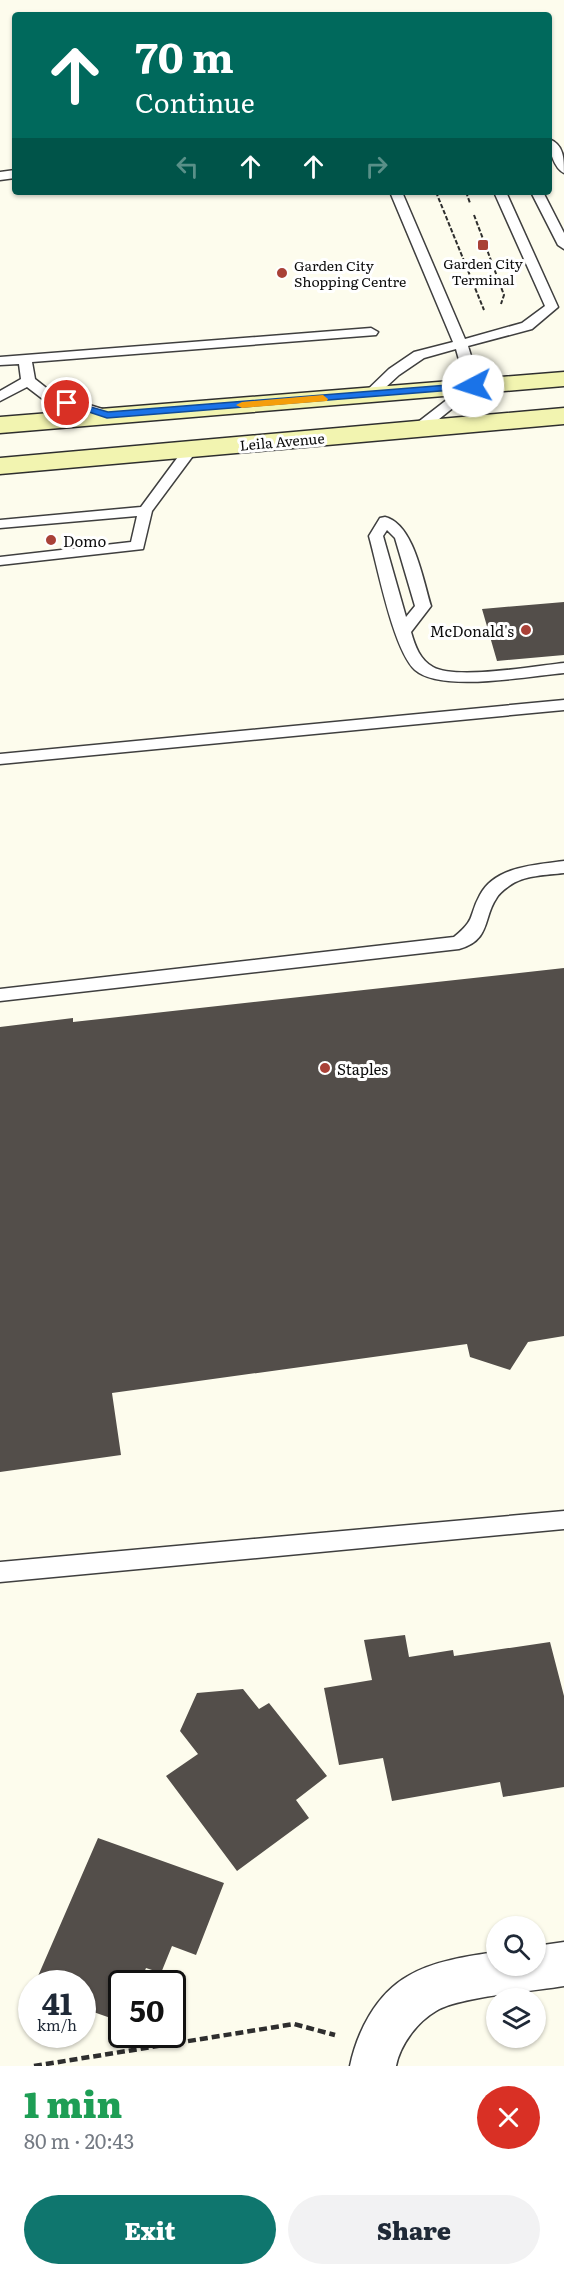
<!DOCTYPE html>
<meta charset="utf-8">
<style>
:root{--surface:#fff;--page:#f2f2f3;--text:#1f2937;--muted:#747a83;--accent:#0f766e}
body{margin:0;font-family:Literata,serif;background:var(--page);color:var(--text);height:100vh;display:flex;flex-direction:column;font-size:22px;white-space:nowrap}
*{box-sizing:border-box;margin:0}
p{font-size:20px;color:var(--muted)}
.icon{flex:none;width:33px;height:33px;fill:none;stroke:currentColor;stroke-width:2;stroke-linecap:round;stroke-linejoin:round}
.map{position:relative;height:2066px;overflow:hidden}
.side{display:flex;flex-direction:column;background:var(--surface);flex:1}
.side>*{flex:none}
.top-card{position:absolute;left:12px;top:12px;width:540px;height:183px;border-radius:6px;box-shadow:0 2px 4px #0004;background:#00695c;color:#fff;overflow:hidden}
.controls{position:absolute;left:486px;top:1916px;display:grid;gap:12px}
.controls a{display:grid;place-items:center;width:60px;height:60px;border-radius:50%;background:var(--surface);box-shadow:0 2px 4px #0004;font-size:30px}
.speed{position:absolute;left:18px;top:1970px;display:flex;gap:12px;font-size:30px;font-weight:700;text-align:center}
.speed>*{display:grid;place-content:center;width:78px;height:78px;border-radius:50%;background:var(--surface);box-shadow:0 2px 4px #0004;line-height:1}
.speed small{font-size:15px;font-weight:400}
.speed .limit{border:3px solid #111;border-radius:9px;background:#fff;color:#111}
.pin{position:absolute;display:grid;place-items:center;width:51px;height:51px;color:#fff;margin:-26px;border:3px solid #fff;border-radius:50%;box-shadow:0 2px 6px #0007}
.me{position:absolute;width:66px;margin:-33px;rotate:265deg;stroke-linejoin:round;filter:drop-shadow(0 0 4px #0008)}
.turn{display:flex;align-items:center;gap:21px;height:126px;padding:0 24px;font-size:27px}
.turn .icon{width:78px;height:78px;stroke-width:2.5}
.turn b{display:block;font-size:42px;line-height:51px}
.lanes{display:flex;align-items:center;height:57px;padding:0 24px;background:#0003;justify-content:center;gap:30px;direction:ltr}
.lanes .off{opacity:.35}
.round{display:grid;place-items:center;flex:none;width:63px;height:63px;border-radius:32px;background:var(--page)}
.head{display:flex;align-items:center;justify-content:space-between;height:102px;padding:0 24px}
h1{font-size:36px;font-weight:800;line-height:45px;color:#1e9e55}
.button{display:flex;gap:12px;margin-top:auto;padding:12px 24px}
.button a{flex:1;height:69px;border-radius:36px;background:var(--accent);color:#fff;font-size:24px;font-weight:800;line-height:69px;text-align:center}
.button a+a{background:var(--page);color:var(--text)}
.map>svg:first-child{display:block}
</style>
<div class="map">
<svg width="564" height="2066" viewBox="0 0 564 2066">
<rect width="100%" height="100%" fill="#fdfced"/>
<path fill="#534e4a" d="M 564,602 L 564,655 L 497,661 L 482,609 Z
M 564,968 L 564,1336 L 528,1342 L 510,1370 L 470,1357 L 467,1344 L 112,1393 L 121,1455 L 0,1472 L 0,1027 L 73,1018 L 73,1022 Z
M 405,1635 L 409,1657 L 453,1650 L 454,1656 L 550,1642 L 564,1696 L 564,1787 L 503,1797 L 500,1782 L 392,1801 L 383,1758 L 339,1765 L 324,1688 L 372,1680 L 364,1640 Z
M 243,1689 L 259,1709 L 269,1703 L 327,1776 L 296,1800 L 309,1818 L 237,1871 L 166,1776 L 198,1754 L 180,1731 L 197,1693 Z
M 98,1838 L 224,1883 L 196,1955 L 172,1946 L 161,1973 L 146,1968 L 140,1983 L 122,1983 L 122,2022 L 82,2008 L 82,1983 L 35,1983 Z"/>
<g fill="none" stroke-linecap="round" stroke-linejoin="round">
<defs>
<path id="lane" d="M 549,139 C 564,145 564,158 564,173 C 554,168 549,150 549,139 Z
M 15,170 L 15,178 L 0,180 L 0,172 Z
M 390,192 L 402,192 L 465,339 L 522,323 L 545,306 L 494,192 L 506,192 L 558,307 L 532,329 L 468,346 L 480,386 L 423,432 L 413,432 L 411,429 L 413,426 L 466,385 L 456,349 L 424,358 L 399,375 L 374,398 L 364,398 L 362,395 L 389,369 L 414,352 L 453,342 Z
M 531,192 L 543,192 L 564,233 L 564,249 L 558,245 Z
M 371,328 L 378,332 L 376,335 L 32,362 L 35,379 L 54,394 L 112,412 L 114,415 L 107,419 L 44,400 L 27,387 L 0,401 L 0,391 L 21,379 L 19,364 L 0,365 L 0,357 Z
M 191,445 L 198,449 L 152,511 L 143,549 L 0,565 L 0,557 L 131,542 L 137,516 L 0,528 L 0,520 L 141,507 L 186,446 Z
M 385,517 C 414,524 423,581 431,606 L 411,632 C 415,646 420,660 433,667 C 456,680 535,666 564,663 L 564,673 C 529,676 441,693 415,670 C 393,649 378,568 369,536 L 380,518 ZM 387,530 L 395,538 L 415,606 L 406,617 L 383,536 Z
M 564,700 L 564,710 L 0,764 L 0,754 Z
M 564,861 L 564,873 C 547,875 524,875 509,886 C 505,889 498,894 496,899 C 483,918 491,940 459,949 L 0,1001 L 0,989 L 454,937 C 477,918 468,917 480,895 C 495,866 536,865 564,861 Z
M 564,1511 L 564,1529 L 0,1582 L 0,1562 Z"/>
<path id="street" d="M 564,1942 L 564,1986 C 535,1991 458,1997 436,2011 C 417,2022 400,2045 396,2066 L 350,2066 C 357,2032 376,1994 408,1976 C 433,1961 468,1956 496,1952 L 496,1965 L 536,1965 L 536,1946 Z"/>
<path id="secondary" d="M 564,372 L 564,386 L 0,433 L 0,417 Z
M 564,408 L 564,424 L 0,474 L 0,458 Z"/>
</defs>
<use href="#lane" stroke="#3f3f3f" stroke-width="3"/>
<use href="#street" stroke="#3f3f3f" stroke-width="3"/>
<use href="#secondary" stroke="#2e2e2e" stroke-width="3"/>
<path stroke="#2e2e2e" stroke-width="2" stroke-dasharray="4.5 2" stroke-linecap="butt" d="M 436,192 L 484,310
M 466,192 L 470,203
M 474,215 L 504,295 L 501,304"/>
<path stroke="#2e2e2e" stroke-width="4.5" stroke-dasharray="8 4" stroke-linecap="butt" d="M 34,2066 L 294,2024 L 335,2035"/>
<use href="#lane" fill="#fff" fill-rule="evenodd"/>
<use href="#street" fill="#fff" fill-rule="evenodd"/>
<use href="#secondary" fill="#f2f4b0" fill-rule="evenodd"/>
</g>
<path fill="#1a73e8" stroke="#114b97" stroke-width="1.5" d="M 473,383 L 477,383 L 477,388 L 107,418 L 62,403 L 67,400 L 108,412 Z"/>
<path fill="#f59e0b" d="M 323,395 L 328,399 L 327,401 L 242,408 L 236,405 L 242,402 Z"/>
<g fill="#a94137" stroke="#fff" stroke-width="2">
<rect x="477" y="239" width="12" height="12" rx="3"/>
<circle cx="282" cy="273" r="6"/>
<circle cx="51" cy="540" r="6"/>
<circle cx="526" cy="630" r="6"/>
<circle cx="325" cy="1068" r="6"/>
</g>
<g text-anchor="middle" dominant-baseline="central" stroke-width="6" stroke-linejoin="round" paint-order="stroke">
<g font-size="14" fill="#0c0c0c" stroke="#fff">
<text x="483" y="263">Garden City<tspan x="483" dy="16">Terminal</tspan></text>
<text x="294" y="265" text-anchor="start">Garden City<tspan x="294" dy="16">Shopping Centre</tspan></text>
</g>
<g font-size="14" fill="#0c0c0c" stroke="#fff">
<text transform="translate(282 441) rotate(-5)">Leila Avenue</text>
</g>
<g font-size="15" fill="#0c0c0c" stroke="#fff" text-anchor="start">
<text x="63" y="540">Domo</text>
<text x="514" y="630" text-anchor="end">McDonald's</text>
<text x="337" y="1068">Staples</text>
</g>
</g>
</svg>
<div class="controls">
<a><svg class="icon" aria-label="search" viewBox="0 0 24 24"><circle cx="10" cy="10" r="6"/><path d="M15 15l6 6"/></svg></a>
<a><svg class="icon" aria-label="layers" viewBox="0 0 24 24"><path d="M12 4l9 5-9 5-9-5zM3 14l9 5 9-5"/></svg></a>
</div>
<div class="speed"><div>41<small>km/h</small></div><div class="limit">50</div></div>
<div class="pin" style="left:67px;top:403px;background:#d93025"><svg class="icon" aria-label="arrive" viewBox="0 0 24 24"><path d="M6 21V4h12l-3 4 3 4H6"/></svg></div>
<svg class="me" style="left:473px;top:386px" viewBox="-20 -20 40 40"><circle r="19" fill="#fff"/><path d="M0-13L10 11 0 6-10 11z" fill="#1a73e8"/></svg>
<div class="top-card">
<div class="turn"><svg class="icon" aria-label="ahead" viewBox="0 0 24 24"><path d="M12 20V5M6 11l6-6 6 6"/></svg><div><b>70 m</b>Continue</div></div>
<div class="lanes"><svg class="icon off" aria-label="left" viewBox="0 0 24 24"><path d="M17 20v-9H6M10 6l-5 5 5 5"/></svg><svg class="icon" aria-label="ahead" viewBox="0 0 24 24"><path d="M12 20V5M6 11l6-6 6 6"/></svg><svg class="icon" aria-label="ahead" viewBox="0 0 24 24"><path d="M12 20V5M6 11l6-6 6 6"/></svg><svg class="icon off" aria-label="right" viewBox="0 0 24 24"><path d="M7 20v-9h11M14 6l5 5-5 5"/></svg></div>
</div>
</div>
<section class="side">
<div class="head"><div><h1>1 min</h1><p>80 m · 20:43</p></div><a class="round" style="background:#d93025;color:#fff"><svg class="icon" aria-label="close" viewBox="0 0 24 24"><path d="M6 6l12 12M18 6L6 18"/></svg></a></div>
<div class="button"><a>Exit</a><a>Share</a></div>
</section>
